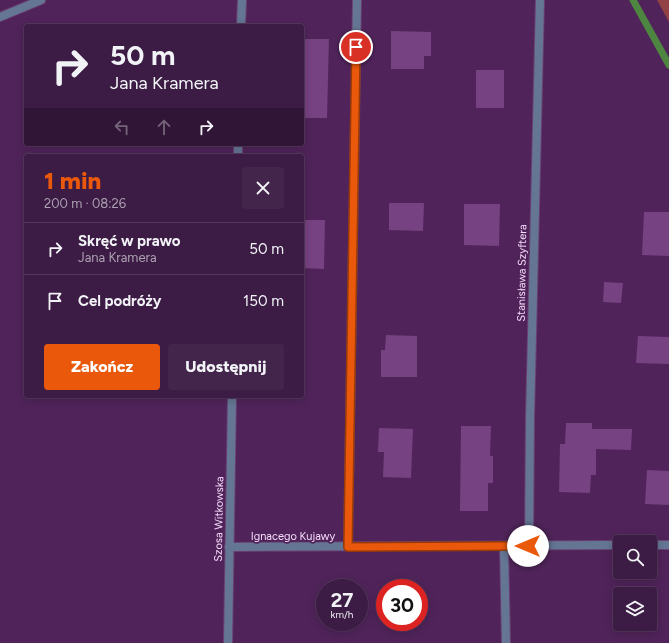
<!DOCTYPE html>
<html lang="pl">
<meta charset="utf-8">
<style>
:root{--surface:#3c1b44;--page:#43244b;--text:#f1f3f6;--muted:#aca1b2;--line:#55395d;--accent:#ea580c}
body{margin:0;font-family:Figtree,sans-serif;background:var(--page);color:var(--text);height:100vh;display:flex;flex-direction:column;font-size:15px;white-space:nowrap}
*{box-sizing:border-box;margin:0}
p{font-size:13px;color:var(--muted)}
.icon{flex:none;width:22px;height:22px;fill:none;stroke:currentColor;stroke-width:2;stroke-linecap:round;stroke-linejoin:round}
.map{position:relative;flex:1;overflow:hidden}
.side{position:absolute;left:24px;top:154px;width:280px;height:244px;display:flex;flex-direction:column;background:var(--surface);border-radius:4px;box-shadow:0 2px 10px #0003,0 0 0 1px var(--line)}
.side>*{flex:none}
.guide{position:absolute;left:24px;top:24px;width:280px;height:122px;border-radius:4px;box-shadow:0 2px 10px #0003,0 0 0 1px var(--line);background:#3c1b44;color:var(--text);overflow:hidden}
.fabs{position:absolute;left:613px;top:535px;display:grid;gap:8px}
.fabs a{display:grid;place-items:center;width:44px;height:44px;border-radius:4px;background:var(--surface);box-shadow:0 2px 10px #0003,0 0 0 1px var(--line);font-size:20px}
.speed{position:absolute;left:316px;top:579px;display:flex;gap:8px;font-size:20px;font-weight:700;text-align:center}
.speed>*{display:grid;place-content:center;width:52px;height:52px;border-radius:50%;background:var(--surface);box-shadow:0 2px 10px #0003,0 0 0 1px var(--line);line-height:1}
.speed small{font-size:10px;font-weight:400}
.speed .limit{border:6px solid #d22;background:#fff;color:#111}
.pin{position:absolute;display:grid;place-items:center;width:34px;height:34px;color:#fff;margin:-17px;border:2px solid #fff;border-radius:50%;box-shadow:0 1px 4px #0007}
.me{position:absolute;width:44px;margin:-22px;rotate:270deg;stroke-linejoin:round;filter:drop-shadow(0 0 3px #0008)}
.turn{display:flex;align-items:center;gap:14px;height:84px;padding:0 20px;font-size:18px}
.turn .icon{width:52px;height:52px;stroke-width:2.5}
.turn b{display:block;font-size:28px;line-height:34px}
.lanes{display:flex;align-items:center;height:38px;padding:0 20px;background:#0003;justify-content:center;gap:20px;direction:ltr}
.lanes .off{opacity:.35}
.round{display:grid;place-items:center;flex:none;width:42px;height:42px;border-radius:4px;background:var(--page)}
.headline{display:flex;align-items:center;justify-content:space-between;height:68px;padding:0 20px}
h1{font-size:24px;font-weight:800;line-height:30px;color:var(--accent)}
.primary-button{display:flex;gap:8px;margin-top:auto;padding:8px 20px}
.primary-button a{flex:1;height:46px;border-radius:4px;background:var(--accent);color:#fff;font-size:16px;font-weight:800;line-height:46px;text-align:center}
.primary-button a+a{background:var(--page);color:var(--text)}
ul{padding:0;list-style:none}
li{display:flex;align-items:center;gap:12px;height:52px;padding:0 20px;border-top:1px solid var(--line)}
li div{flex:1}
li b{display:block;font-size:15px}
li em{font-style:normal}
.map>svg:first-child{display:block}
</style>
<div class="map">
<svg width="669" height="643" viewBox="0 0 669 643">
<rect width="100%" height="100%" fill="#50245a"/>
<path fill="#924144" d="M 657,0 L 669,0 L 669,22 Z"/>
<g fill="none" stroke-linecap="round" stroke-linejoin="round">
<path stroke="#4d8541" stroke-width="7" d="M 633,0 L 669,65"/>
</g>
<path fill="#764281" d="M 391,31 L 431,32 L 431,56 L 424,56 L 424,69 L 391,69 Z
M 302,39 L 329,39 L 327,118 L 302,118 Z
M 476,70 L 504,70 L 504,108 L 476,108 Z
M 389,203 L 424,203 L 423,231 L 389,230 Z
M 464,204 L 500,204 L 499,246 L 464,245 Z
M 644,212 L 669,212 L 669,256 L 642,255 Z
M 302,220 L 325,220 L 324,269 L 302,268 Z
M 604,282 L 623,283 L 621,303 L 603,302 Z
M 386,335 L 417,336 L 417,377 L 381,377 L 381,350 L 385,350 Z
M 638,336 L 669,337 L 669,364 L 636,363 Z
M 566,423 L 592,423 L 592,429 L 632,429 L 631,450 L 596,449 L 596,475 L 591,475 L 590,493 L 559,492 L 560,444 L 565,444 Z
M 461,426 L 491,426 L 490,456 L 493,456 L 493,483 L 488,483 L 488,511 L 460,511 Z
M 379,428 L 413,429 L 411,478 L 383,477 L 384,452 L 378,452 Z
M 647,470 L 669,471 L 669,505 L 645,504 Z
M 654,588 L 655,614 L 652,615 L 653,626 L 621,627 L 621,624 L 650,624 L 650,594 L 620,594 L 620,603 L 620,589 Z"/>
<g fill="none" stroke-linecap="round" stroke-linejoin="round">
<defs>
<path id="minor" d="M 0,17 L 41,0
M 650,545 L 669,545
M 504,546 L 506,643
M 529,546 L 530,418 L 540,0
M 229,547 L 620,545
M 348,547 L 357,0"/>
<path id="tertiary" d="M 241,26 L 242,0
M 238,156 L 238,144
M 228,643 L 232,396"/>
</defs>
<use href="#minor" stroke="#6b4274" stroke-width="10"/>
<use href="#tertiary" stroke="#6b4274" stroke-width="10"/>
<use href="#minor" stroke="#647694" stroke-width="8"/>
<use href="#tertiary" stroke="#647694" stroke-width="8"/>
</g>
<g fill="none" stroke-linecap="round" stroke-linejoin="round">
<defs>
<path id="route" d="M 356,47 L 348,547 L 528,546"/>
</defs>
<use href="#route" stroke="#983908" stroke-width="10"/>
<use href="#route" stroke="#ea580c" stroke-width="7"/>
</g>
<g text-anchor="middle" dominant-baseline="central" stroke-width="3.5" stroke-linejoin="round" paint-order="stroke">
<g font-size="11" fill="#f7ddfc" stroke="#50245a">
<text transform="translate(522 273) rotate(-89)">Stanisława Szyftera</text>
<text transform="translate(219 519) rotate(-89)">Szosa Witkowska</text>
<text x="293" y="536">Ignacego Kujawy</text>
</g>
</g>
</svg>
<div class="fabs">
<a><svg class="icon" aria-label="search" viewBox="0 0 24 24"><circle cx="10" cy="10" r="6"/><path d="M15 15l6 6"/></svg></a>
<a><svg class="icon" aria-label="layers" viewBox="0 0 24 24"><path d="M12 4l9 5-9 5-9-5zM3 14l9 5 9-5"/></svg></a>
</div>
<div class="speed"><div>27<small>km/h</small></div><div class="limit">30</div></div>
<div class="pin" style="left:356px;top:47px;background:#d93025"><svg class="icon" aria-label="arrive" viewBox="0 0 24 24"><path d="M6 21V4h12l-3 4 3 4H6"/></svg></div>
<svg class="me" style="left:528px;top:546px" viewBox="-20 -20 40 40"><circle r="19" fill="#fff"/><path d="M0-13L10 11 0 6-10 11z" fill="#ea580c"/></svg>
<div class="guide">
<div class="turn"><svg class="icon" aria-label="right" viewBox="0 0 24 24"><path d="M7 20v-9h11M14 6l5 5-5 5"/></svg><div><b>50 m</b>Jana Kramera</div></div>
<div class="lanes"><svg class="icon off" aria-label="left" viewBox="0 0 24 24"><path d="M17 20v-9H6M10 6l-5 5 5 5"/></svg><svg class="icon off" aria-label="ahead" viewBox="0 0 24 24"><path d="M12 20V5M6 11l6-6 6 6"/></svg><svg class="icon" aria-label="right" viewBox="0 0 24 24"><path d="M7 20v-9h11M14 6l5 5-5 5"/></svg></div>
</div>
<section class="side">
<div class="headline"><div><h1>1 min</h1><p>200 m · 08:26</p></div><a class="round"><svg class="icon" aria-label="close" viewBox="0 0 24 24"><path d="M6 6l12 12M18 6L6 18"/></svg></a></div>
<ul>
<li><svg class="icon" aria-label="right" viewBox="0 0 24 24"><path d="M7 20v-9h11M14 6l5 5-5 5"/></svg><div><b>Skręć w prawo</b><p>Jana Kramera</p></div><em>50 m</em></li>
<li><svg class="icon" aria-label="arrive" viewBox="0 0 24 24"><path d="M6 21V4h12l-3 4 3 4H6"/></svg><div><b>Cel podróży</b></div><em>150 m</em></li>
</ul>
<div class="primary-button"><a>Zakończ</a><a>Udostępnij</a></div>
</section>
</div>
